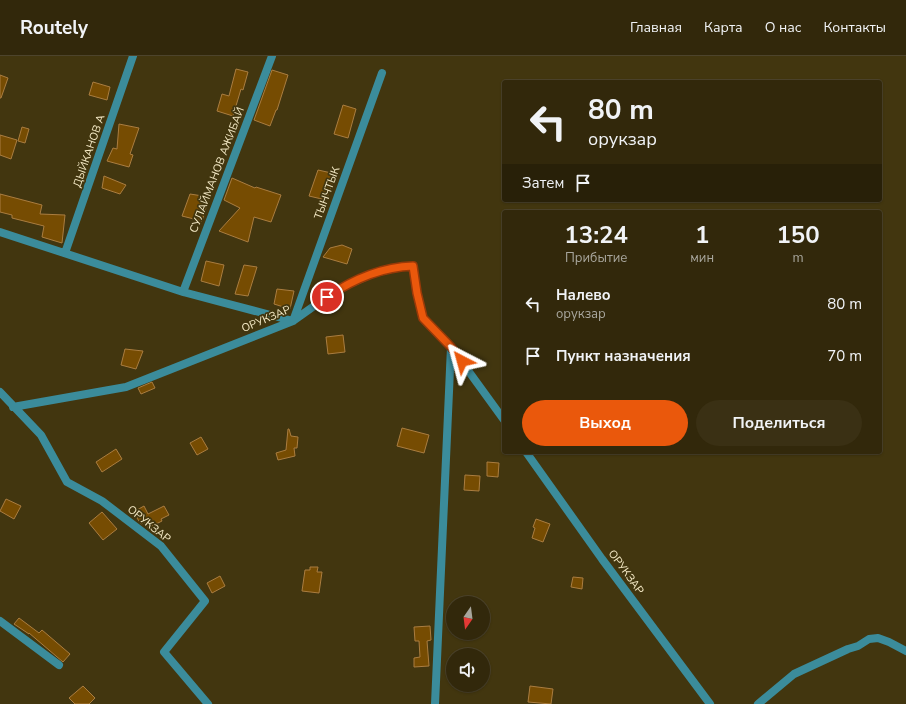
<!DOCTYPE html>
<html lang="ru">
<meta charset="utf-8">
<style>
:root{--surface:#32280b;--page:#3a3014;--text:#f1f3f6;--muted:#a8a69d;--line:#4d442c;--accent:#ea580c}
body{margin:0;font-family:"Nunito Sans",sans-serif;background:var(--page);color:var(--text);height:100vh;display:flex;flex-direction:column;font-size:15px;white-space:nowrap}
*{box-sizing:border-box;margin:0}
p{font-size:13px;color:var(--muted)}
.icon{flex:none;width:22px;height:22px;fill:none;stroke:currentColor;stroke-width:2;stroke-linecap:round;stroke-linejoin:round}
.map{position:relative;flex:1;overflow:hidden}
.details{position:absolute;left:502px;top:154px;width:380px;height:244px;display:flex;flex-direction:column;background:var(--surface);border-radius:4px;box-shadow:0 1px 3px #0004,0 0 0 1px var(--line)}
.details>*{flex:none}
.banner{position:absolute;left:502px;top:24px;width:380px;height:122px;border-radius:4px;box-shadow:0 1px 3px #0004,0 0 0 1px var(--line);background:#32280b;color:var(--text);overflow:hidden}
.needle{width:26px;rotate:194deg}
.controls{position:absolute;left:446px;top:540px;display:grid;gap:8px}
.controls a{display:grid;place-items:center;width:44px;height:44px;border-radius:50%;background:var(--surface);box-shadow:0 1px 3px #0004,0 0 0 1px var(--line);font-size:20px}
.pin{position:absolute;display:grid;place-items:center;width:34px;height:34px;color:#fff;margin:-17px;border:2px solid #fff;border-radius:50%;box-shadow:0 1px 4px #0007}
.me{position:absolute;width:44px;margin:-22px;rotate:321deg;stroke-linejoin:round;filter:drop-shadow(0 0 3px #0008)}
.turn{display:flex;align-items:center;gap:14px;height:84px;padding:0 20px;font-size:18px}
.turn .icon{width:52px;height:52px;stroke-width:2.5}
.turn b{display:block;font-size:28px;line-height:34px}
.then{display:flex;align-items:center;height:38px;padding:0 20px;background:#0003;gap:8px;font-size:15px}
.eta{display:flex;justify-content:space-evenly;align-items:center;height:68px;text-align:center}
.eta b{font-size:24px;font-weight:700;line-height:28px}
.action{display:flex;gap:8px;margin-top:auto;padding:8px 20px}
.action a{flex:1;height:46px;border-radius:24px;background:var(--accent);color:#fff;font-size:16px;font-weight:700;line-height:46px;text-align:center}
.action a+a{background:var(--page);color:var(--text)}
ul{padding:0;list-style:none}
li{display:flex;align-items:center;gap:12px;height:52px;padding:0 20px}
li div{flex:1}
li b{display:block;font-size:15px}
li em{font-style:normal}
header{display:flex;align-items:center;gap:24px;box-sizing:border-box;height:56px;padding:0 20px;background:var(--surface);border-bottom:1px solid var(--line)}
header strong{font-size:19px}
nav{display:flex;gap:22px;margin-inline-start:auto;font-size:14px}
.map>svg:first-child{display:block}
</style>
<header>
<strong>Routely</strong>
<nav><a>Главная</a><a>Карта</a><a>О нас</a><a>Контакты</a></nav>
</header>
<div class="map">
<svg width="906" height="648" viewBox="0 0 906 648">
<rect width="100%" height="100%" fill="#42360f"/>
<path fill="#764c02" stroke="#aa7d40" d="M 236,13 L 248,16 L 243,34 L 241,33 L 233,60 L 217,55 L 222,38 L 229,40 Z
M 272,14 L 288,19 L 277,54 L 276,54 L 270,70 L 254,64 Z
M 0,19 L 8,22 L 1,42 L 0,42 Z
M 93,26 L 110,31 L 107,44 L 89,39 Z
M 343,49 L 356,53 L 348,82 L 334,78 Z
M 119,68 L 139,72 L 130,98 L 133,99 L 129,111 L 107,105 L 113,92 L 117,93 Z
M 22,71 L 29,73 L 25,87 L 18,85 Z
M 0,79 L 17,84 L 11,103 L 0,99 Z
M 318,114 L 336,118 L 326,144 L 309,140 Z
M 104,120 L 126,129 L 120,138 L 102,132 Z
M 232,122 L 255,132 L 256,131 L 281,139 L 271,166 L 254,161 L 248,186 L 219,175 L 240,152 L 224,144 Z
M 0,138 L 42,149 L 40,158 L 65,159 L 62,187 L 42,181 L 44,170 L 12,162 L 12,159 L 0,156 Z
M 190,138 L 209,141 L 202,165 L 182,160 Z
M 342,189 L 352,193 L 347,208 L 323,201 L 330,192 Z
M 206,205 L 224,209 L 219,230 L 201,225 Z
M 244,209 L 257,211 L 248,240 L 235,238 Z
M 277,233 L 294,235 L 290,253 L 274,248 Z
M 343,279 L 345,296 L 328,298 L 326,281 Z
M 125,293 L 143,295 L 136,313 L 121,309 Z
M 152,326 L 155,332 L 141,338 L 138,332 Z
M 402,372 L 429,379 L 424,397 L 397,390 Z
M 288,373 L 289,373 L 291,380 L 298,381 L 297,392 L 294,392 L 295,400 L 278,404 L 276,397 L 286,394 Z
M 201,381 L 208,393 L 197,399 L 190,387 Z
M 116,393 L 122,403 L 102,416 L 96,406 Z
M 487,406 L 499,407 L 498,421 L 487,420 Z
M 465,419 L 480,420 L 479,435 L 464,434 Z
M 6,443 L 21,450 L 14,463 L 0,455 Z
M 144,450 L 148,458 L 164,450 L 169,459 L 161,463 L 162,465 L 148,472 L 144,466 L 141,468 L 137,462 L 138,461 L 135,455 Z
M 102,456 L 117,473 L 103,484 L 89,467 Z
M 536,463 L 550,468 L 543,486 L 532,482 L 535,472 L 533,471 Z
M 310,511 L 318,511 L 317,516 L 322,516 L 319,537 L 302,535 L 305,514 L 310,514 Z
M 220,520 L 225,530 L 212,537 L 207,527 Z
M 573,521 L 583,522 L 582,533 L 571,531 Z
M 19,562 L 39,577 L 42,574 L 70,598 L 63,606 L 29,577 L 29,578 L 14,568 Z
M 430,570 L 431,584 L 427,585 L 429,610 L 414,611 L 414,602 L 420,601 L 419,585 L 415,585 L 414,571 Z
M 83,630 L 95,642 L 89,648 L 75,648 L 69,642 Z
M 530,630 L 553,633 L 551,648 L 528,646 Z"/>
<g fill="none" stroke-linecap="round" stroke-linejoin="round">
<path stroke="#3b8c9b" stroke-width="8" d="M 0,176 L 183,236 L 293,265
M 65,197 L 133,0
M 183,236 L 272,0
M 293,265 L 382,17
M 0,336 L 41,379 L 67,426 L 102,445 L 161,490 L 205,545 L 164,596 L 208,648
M 13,351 L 126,331 L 293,265 L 338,233 L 374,217 L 399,211 L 413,210 L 417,237 L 423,262 L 451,291 L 504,364
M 526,396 L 602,503 L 710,648
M 0,565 L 59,609
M 435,648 L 451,291
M 758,648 L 794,618 L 848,593 L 858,590 L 869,583 L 878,582 L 889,586 L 906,595"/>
</g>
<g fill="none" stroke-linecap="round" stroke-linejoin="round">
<defs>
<path id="route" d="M 327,241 C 352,224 382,211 413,210 L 417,237 L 423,262 L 451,291 L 462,305"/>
</defs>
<use href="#route" stroke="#983908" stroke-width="10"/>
<use href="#route" stroke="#ea580c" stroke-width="7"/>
</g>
<g text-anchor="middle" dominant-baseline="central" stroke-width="3.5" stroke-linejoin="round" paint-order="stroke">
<g font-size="11" fill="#f5eac6" stroke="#42360f">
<text transform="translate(89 95) rotate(-71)">ДЫЙКАНОВ А</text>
<text transform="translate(217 114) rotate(-69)">СУЛАЙМАНОВ АЖИБАЙ</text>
<text transform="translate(327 137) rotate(-70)">ТЫНЧТЫК</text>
<text transform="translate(266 263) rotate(-23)">ОРУКЗАР</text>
<text transform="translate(149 468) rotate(39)">ОРУКЗАР</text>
<text transform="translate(626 516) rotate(54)">ОРУКЗАР</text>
</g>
</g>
</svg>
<div class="controls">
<a><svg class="needle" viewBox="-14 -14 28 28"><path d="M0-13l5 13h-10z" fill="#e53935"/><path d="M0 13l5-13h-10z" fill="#a8a69d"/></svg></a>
<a><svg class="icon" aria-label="sound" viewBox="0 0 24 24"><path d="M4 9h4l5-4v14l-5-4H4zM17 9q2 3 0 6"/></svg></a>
</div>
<div class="pin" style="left:327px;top:241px;background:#d93025"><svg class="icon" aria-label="arrive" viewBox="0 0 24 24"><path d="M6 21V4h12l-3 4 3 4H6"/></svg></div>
<svg class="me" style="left:462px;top:305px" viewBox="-20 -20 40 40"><path d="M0-17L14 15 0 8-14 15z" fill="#ea580c" stroke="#fff" stroke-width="4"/></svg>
<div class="banner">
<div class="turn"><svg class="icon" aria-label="left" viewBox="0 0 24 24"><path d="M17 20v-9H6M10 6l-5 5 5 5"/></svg><div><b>80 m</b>орукзар</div></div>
<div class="then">Затем<svg class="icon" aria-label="arrive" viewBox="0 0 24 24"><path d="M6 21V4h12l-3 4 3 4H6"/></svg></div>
</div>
<section class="details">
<div class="eta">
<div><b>13:24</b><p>Прибытие</p></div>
<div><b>1</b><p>мин</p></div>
<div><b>150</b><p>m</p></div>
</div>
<ul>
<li><svg class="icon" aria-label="left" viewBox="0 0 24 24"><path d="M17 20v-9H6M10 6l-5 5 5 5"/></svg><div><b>Налево</b><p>орукзар</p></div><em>80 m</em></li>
<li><svg class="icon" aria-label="arrive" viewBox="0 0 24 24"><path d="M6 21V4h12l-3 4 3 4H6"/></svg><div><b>Пункт назначения</b></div><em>70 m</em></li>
</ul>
<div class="action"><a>Выход</a><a>Поделиться</a></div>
</section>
</div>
